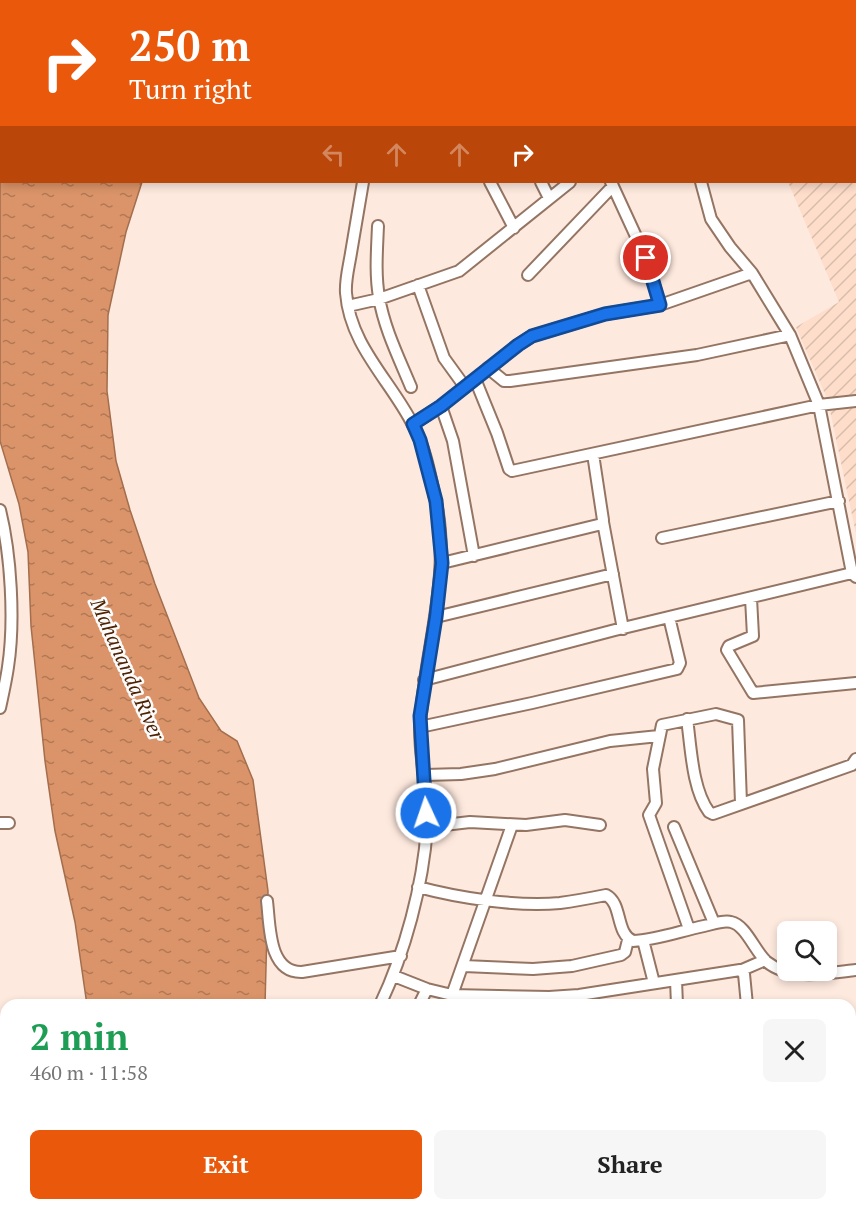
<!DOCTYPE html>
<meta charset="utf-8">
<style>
:root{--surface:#fff;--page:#f6f6f6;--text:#222;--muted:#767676;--accent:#ea580c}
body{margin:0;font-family:"PT Serif",serif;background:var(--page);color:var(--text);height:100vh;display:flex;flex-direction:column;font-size:22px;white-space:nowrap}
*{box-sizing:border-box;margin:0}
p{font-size:20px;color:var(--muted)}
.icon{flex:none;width:33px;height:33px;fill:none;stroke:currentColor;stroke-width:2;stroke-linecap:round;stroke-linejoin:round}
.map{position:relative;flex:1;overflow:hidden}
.side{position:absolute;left:0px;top:999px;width:856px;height:212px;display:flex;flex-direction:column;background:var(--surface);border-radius:18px 18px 0 0;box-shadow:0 3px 9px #0003}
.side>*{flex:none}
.hud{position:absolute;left:0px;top:0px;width:856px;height:183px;box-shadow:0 3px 9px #0003;background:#ea580c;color:#fff;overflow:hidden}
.controls{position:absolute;left:777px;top:921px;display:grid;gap:12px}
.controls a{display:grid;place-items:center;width:60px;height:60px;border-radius:9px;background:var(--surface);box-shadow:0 3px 9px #0003;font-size:30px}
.pin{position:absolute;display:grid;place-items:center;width:51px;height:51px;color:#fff;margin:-26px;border:3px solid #fff;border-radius:50%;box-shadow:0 2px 6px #0007}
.me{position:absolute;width:66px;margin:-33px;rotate:357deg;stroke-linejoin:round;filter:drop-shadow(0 0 4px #0008)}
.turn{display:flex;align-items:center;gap:21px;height:126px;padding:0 30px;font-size:27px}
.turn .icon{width:78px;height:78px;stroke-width:2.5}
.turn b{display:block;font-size:42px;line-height:51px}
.lanes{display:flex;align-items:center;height:57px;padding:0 30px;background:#0003;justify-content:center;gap:30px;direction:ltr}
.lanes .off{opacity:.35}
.round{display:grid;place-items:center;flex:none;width:63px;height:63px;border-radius:9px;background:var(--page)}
.head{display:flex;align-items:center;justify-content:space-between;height:102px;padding:0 30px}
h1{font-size:36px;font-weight:700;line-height:45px;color:#1e9e55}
.action{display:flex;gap:12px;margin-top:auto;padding:12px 30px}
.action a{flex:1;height:69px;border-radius:9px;background:var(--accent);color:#fff;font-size:24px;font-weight:700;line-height:69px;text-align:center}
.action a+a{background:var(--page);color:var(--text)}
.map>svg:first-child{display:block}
</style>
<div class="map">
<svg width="856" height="1210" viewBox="0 0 856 1210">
<defs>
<pattern id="industrial-furrows" width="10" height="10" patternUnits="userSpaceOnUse" patternTransform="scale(1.5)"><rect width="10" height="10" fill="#feddca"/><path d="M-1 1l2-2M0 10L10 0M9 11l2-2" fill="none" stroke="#d9bdac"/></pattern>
<pattern id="water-ripples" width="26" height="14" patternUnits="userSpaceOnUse" patternTransform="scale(1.5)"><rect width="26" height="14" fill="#db9469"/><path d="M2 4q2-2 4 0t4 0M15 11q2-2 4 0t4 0" fill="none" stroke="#b17855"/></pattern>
</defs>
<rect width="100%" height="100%" fill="#fee9de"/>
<path fill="url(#industrial-furrows)" d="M 776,0 L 856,0 L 856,534 L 828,401 L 796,327 L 839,302 L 788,182 L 855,182 L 855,2 L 770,2 Z"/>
<path fill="url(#water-ripples)" stroke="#a36e4d" stroke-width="1.5" d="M 0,0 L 261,0 L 2,2 L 2,182 L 142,182 L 126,232 L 108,315 L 107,391 L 116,461 L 130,510 L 155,584 L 199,698 L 221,731 L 237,741 L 253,780 L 268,891 L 265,1005 L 87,1005 L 75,922 L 55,831 L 45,761 L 31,626 L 28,552 L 19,504 L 0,441 Z
M 67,1204 L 256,1204 L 256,1210 L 65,1210 Z"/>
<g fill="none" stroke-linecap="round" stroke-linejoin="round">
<defs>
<path id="minor" d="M 397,0 L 397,2
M 451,0 L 451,2
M 495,0 L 496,2
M 540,0 L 541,2
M 617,0 L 617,2
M 710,0 L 710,2
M 670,2 L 676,0
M 363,182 C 359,205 355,229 351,253 C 349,266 345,280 346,293 C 350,346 391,381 413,425 C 425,447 430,474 435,498 C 452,571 427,642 421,714 C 417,751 429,789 427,827 C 423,886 405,952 380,1005
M 490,182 L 514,228
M 541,182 L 549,198
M 611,182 L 646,258 L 660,305
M 701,182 L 711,219 L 730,247 L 752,273 L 790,335 L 819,405 L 852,573 L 856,577
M 378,226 C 377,250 375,274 379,297 C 384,328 399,358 411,387
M 528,275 L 613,186
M 418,285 L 444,358 L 465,387
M 348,306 L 379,299 L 459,271 L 570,182
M 488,368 L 504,381 L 510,381 L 697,355 L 790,335
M 475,379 L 497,433 L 509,469 L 512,471 L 819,405 L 856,401
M 441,406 L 453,441 L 474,556
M 413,424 L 441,406 L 518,345 L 532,336 L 605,314 L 660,305 L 752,273
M 0,510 C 11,555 15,621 8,667 C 6,681 3,694 0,708
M 603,522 L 623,629
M 662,538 L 839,501
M 442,563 L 602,524 L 603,520 L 593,454
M 751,598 L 753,636 L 729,646 L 727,650 L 753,693 L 856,683
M 436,617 L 613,574
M 424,680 L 615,630 L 852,573
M 687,719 C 691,747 692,789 709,812 L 713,814 L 852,765 L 856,759
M 420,727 L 532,703 L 677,669 L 680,663 L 669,617
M 425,775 L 461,774 L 495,769 L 610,741 L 659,736
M 0,823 L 9,823
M 427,827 L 470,822 L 526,825 L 565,820 L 600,825
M 674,827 L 714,923
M 418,887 C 459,898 517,907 560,903 C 575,901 591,898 606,895 C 623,904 615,933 633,941 C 657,940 680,931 704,926 C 713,924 723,920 731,922 C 746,925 755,952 767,962 C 790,981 829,973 856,970
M 267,901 C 270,925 268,973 302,972 L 401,956
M 689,929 L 649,815 L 656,803 L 653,769 L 662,725 L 716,714 L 738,720 L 741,803
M 643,940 L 654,983
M 464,966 L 533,969 L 572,966 L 621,955 L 625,952 L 628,940
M 742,970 L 765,960
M 394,976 L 427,989 L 452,995 L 549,997 L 579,995 L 740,970 L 744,974 L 747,1005
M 676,980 L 677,1005
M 452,995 L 512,825
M 419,1005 L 427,989
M 850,1085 L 856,1085
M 355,1204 L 361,1210
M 459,1204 L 460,1210
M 747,1204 L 749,1210
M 368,1210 L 372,1204
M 540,1210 L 553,1204
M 591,1210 L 631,1204"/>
</defs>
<use href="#minor" stroke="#947564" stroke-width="14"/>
<use href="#minor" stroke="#fff" stroke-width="10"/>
</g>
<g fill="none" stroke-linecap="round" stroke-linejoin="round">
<defs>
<path id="route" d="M 426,813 L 420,716 L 436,617 L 442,563 L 436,501 L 420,440 L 413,424 L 441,406 L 518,345 L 532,336 L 605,314 L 660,305 L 646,258"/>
</defs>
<use href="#route" stroke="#114b97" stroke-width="15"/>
<use href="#route" stroke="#1a73e8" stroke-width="10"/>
</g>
<g text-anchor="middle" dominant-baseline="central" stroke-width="5" stroke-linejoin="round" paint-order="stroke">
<g font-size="20" font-style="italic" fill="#4e2100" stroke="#fbfbfb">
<text transform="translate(128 669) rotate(66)">Mahananda River</text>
</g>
</g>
</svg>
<div class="controls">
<a><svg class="icon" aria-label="search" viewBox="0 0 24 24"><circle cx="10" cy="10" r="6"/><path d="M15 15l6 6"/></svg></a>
</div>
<div class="pin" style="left:646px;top:258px;background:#d93025"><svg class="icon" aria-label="arrive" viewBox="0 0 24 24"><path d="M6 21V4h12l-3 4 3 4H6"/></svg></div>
<svg class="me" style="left:426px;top:813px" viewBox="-20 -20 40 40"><circle r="17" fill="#1a73e8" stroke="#fff" stroke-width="3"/><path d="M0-11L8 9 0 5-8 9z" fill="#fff"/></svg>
<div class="hud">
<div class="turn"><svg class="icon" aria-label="right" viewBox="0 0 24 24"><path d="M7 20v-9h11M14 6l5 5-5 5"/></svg><div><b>250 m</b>Turn right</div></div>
<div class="lanes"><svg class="icon off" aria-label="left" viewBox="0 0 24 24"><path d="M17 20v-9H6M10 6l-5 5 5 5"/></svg><svg class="icon off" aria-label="ahead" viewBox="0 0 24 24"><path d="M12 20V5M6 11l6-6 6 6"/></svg><svg class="icon off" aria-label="ahead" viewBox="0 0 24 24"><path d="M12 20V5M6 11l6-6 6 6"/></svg><svg class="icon" aria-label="right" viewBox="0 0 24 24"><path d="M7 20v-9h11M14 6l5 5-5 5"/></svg></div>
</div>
<section class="side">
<div class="head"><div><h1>2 min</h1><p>460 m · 11:58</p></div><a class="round"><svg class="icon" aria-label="close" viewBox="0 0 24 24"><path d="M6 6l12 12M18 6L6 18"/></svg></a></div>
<div class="action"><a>Exit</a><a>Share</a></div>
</section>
</div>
